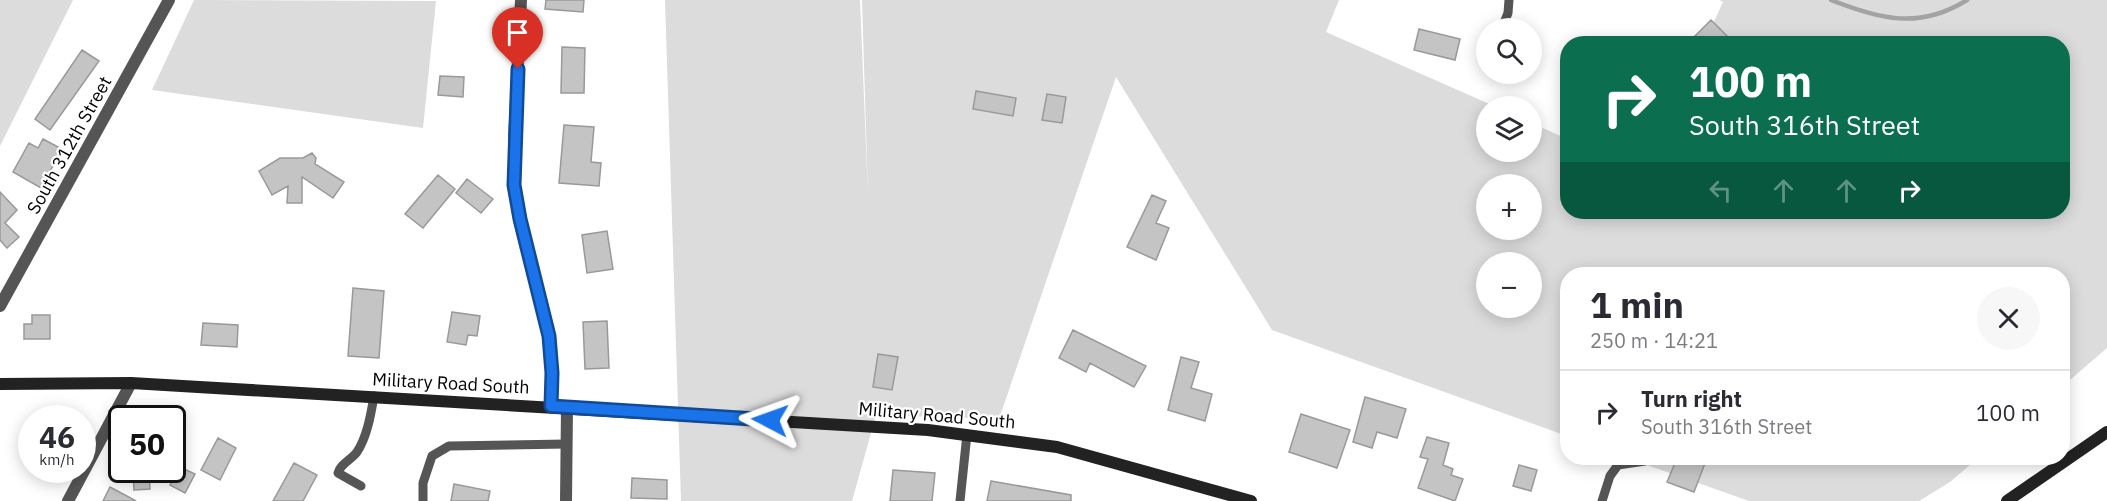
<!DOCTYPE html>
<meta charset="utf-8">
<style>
:root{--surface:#fff;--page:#f7f7f7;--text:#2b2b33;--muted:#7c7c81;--line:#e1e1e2}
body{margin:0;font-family:"IBM Plex Sans",sans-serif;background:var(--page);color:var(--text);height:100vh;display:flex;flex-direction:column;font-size:22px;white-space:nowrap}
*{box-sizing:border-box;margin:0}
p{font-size:20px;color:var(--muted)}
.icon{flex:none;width:33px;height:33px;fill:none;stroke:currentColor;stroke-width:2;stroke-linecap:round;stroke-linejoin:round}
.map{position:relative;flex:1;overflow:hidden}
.sheet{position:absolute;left:1560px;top:267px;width:510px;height:198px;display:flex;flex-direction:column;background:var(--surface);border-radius:24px;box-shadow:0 3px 15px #0003}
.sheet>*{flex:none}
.top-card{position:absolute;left:1560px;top:36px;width:510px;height:183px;border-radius:24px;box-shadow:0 3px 15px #0003;background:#0b6e4f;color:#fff;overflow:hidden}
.fabs{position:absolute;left:1476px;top:18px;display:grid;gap:12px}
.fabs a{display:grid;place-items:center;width:66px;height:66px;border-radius:50%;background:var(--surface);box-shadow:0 3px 15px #0003;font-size:30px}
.speed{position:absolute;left:18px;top:405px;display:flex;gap:12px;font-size:30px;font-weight:700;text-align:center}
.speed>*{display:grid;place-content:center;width:78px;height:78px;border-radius:50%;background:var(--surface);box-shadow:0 3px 15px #0003;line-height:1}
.speed small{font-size:15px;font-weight:400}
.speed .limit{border:3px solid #111;border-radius:9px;background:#fff;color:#111}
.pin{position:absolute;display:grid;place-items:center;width:51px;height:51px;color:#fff;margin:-62px -26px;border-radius:50% 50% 50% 0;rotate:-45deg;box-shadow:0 0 6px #0007}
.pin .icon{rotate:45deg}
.me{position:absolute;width:66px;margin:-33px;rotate:274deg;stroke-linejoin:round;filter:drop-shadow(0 0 4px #0008)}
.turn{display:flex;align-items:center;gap:21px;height:126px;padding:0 30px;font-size:27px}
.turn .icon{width:78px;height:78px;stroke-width:2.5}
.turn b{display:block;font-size:42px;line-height:51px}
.lanes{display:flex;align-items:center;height:57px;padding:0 30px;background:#0003;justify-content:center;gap:30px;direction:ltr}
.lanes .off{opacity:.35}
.round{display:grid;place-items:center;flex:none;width:63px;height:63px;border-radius:32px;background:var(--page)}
.head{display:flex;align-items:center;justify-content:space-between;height:102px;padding:0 30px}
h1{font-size:36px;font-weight:800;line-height:45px}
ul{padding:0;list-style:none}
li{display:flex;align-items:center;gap:18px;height:84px;padding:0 30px;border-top:2px solid var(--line)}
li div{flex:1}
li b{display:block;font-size:22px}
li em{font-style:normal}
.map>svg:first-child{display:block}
</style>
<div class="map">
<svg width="2107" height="501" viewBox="0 0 2107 501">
<rect width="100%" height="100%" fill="#fff"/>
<path fill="#dcdcdc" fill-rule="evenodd" d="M 0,0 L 73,0 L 0,146 Z
M 194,0 L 436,1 L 423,128 L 152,90 Z
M 665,0 L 860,0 L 868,195 L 862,0 L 1339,0 L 1326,32 L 1494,106 L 1486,106 L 1486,152 L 1532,152 L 1532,123 L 1567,139 L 1568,212 L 2062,212 L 2062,44 L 1704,43 L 1723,2 L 1719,0 L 2107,0 L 2107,348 L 2063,386 L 2062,274 L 1568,274 L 1567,436 L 1272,330 L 1116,77 L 999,419 L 876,415 L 852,501 L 681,501 ZM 1486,184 L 1532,184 L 1532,230 L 1486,230 ZM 1486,262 L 1532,262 L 1532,308 L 1486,308 Z
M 1627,458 L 1978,458 L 1950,482 L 1919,501 L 1749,501 Z"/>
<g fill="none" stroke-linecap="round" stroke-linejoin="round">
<path stroke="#a3a3a3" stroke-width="4.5" d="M 1831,0 C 1879,19 1919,30 1967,0"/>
</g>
<path fill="#c4c4c4" stroke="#999" stroke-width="1.5" d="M 546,0 L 584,0 L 583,12 L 545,9 Z
M 1711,20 L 1735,44 L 1687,44 Z
M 1419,29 L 1460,39 L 1455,60 L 1414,50 Z
M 562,47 L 585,48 L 584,93 L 561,93 Z
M 82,50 L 99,61 L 50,130 L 35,119 Z
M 440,76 L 464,77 L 463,97 L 438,95 Z
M 976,91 L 1016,98 L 1013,116 L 973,109 Z
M 1047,94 L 1066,97 L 1062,123 L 1042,120 Z
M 564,125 L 594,127 L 591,162 L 601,163 L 599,186 L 559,183 Z
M 43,139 L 62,149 L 41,188 L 13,172 L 29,143 L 38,148 Z
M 312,153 L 316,158 L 315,164 L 344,182 L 333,198 L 302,177 L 302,203 L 287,203 L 288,186 L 272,195 L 259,171 L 280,158 L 303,158 Z
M 438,175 L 455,189 L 423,228 L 405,214 Z
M 467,179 L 493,199 L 481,213 L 456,193 Z
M 0,192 L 17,210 L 5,223 L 19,237 L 7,248 L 0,240 Z
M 1152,195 L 1166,201 L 1156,223 L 1169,228 L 1156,260 L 1127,247 Z
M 607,231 L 613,269 L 587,273 L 582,235 Z
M 353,288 L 384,291 L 379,358 L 348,356 Z
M 452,312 L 480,316 L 477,336 L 468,335 L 466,345 L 447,342 Z
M 32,315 L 50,315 L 50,339 L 24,339 L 24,324 L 32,324 Z
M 607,321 L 609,368 L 585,369 L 583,322 Z
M 203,323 L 238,325 L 237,347 L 201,345 Z
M 1073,330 L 1146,366 L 1134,387 L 1090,363 L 1086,372 L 1059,358 Z
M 878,354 L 898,357 L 892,390 L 873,387 Z
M 1181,357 L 1199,362 L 1191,388 L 1212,394 L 1205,421 L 1168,410 Z
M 1365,397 L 1406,409 L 1397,438 L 1377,432 L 1372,448 L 1353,442 Z
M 1301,414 L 1350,430 L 1337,468 L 1289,452 Z
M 1427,437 L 1449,443 L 1443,465 L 1453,469 L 1451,475 L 1463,479 L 1455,501 L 1418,488 L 1428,459 L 1420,457 Z
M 218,438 L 236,448 L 220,480 L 201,470 Z
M 1677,458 L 1707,458 L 1694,492 L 1667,482 Z
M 294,463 L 317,475 L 303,501 L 273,501 Z
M 1519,465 L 1537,470 L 1531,491 L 1513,486 Z
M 180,467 L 195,474 L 185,493 L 170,485 Z
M 133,470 L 149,470 L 150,489 L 134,490 Z
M 893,470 L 935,473 L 932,501 L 890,501 Z
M 632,478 L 667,480 L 667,499 L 631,498 Z
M 991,481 L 1071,495 L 1071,501 L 987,501 Z
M 454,484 L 490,491 L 488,501 L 451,501 Z
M 110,487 L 136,501 L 103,501 Z"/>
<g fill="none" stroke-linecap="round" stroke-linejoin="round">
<path stroke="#555" stroke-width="9" d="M 1502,28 L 1508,13 L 1509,0
M 361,486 L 338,473 C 340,464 351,460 357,452 C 367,437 371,414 374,396
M 423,501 L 423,483 L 432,456 L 449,446 L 567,444
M 960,501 L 967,434
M 1602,501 L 1610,476 L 1618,465 L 1645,461"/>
<path stroke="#555" stroke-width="12" d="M 521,0 L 514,140 L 514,185 L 520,219 L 549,336 L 552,373 L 551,406
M 0,306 L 169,0
M 68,501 L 131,383
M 566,501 L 567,407"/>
<path stroke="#222" stroke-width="12" d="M 0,384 L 131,383 L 928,430 L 1057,447 L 1251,501
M 2007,501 L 2107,432"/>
</g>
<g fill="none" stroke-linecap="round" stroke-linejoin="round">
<defs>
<path id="route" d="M 518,69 L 514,185 L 520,219 L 549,336 L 552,373 L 551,406 L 770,420"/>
</defs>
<use href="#route" stroke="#114b97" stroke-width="15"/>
<use href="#route" stroke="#1a73e8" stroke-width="10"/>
</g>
<g text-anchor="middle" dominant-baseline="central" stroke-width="4.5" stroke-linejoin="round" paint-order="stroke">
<g font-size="18" fill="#000" stroke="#fff">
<text transform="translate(69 145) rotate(-61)">South 312th Street</text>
<text transform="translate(451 383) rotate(3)">Military Road South</text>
<text transform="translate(937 415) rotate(5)">Military Road South</text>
</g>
</g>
</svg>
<div class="fabs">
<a><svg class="icon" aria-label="search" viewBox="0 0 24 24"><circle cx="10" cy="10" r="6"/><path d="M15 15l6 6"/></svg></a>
<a><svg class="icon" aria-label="layers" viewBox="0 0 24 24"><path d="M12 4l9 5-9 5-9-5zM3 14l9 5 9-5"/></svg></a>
<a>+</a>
<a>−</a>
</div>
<div class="speed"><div>46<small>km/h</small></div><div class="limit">50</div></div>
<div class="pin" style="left:518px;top:69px;background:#d93025"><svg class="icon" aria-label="arrive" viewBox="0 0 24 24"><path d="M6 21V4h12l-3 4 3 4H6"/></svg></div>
<svg class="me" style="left:770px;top:420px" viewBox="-20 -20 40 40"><path d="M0-17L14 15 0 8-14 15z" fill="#1a73e8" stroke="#fff" stroke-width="4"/></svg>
<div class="top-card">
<div class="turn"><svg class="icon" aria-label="right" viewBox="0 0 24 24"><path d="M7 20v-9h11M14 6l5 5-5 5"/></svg><div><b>100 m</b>South 316th Street</div></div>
<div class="lanes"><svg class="icon off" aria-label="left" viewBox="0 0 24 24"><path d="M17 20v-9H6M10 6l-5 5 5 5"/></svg><svg class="icon off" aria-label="ahead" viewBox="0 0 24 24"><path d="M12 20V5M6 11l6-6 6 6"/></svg><svg class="icon off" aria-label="ahead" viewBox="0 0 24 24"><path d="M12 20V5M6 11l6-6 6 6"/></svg><svg class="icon" aria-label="right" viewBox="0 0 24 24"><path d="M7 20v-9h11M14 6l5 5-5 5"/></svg></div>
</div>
<section class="sheet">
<div class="head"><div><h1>1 min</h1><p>250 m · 14:21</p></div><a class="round"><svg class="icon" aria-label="close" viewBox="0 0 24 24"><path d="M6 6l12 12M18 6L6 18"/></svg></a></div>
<ul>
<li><svg class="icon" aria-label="right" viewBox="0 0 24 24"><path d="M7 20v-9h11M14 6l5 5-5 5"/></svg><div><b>Turn right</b><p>South 316th Street</p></div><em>100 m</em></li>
</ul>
</section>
</div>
